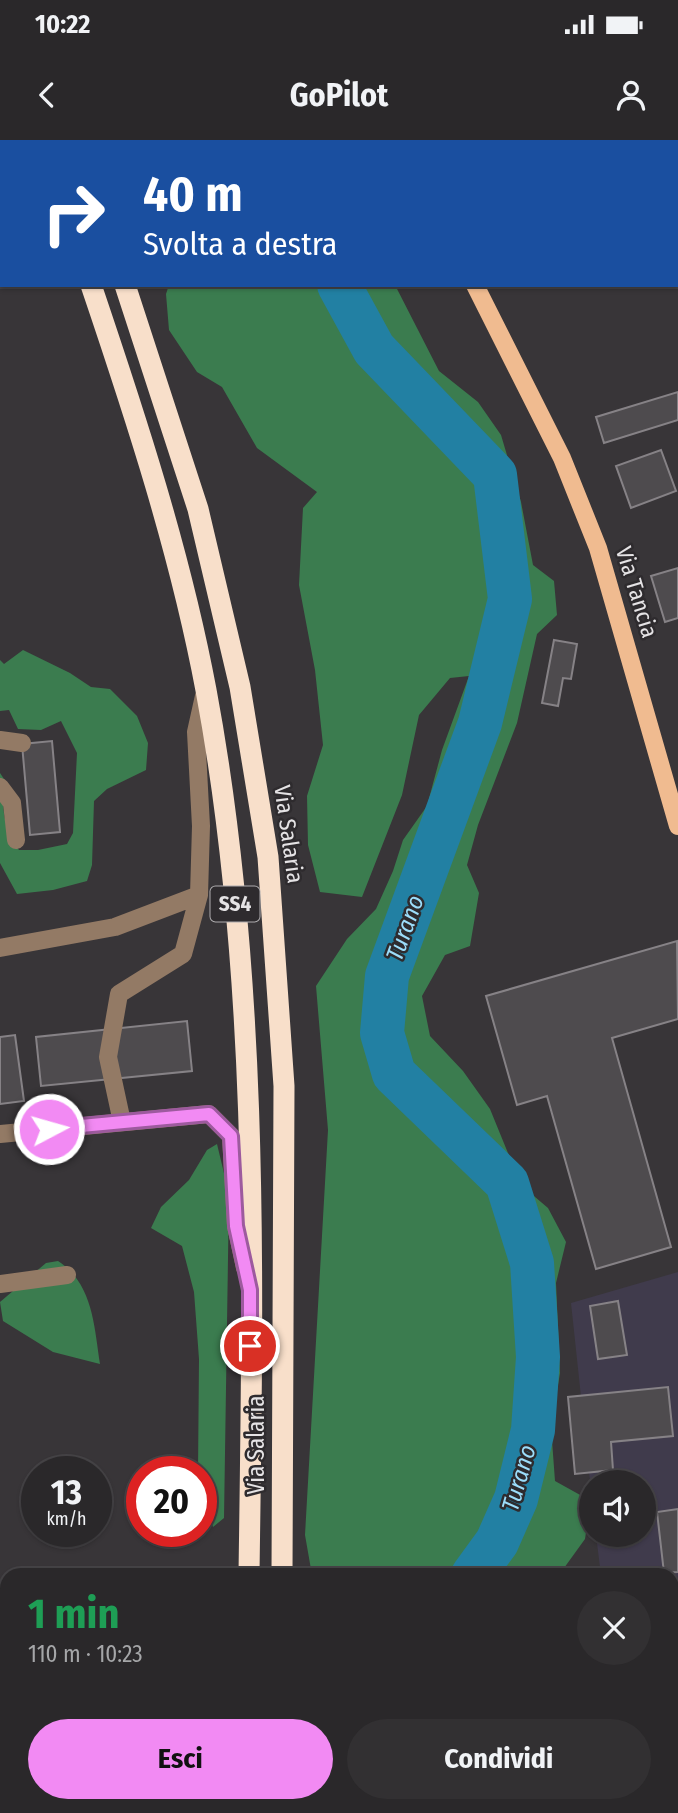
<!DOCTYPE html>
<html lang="it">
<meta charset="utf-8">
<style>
:root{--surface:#2a282a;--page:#323032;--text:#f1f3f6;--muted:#a5a6a8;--line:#464447;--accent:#f28af3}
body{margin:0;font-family:"Fira Sans Condensed",sans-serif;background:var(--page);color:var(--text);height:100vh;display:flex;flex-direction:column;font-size:26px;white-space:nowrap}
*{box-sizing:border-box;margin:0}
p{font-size:23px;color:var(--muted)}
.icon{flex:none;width:38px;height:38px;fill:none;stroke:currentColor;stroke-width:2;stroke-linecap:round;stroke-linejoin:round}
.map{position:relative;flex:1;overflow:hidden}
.details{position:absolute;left:0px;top:1428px;width:679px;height:245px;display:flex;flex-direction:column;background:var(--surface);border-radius:21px 21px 0 0;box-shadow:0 2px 5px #0004,0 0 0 2px var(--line)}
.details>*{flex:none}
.top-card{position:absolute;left:0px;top:0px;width:679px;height:147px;box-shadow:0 2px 5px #0004,0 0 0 2px var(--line);background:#1a4fa0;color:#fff;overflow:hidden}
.buttons{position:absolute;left:579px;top:1330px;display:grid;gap:14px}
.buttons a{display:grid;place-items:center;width:77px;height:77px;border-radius:50%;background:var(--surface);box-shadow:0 2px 5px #0004,0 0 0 2px var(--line);font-size:35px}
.speed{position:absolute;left:21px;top:1316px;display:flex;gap:14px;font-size:35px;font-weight:700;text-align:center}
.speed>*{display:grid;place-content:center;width:91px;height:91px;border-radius:50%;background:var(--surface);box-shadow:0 2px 5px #0004,0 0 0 2px var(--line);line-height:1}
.speed small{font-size:18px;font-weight:400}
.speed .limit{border:10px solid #d22;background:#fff;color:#111}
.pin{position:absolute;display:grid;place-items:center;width:60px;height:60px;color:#fff;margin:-30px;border:4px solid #fff;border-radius:50%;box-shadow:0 2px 7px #0007}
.me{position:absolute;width:77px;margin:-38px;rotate:84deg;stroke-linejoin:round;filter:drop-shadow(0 0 5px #0008)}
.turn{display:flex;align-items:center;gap:24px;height:147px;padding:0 28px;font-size:32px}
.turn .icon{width:91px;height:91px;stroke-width:2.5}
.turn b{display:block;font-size:49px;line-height:60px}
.round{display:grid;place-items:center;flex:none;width:74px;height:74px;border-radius:37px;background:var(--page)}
.overview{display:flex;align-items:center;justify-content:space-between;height:119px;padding:0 28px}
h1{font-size:42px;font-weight:700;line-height:52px;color:#1e9e55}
.cta{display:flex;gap:14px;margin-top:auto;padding:14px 28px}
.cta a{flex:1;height:80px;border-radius:42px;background:var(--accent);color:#111;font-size:28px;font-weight:700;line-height:80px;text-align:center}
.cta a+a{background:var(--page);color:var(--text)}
.status{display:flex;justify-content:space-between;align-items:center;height:49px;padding:0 35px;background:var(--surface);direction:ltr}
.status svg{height:19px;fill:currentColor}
header{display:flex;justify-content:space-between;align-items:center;height:91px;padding:0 28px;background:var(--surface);font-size:32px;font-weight:700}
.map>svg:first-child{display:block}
</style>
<div class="status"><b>10:22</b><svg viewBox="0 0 49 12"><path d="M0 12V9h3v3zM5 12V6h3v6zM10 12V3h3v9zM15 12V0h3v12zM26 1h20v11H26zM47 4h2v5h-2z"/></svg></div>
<header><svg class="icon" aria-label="back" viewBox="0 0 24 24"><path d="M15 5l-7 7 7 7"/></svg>GoPilot<svg class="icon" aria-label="person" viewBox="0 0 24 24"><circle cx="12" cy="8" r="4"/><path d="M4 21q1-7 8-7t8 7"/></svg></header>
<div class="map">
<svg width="678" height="1673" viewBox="0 0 678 1673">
<rect width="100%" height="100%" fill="#383538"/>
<path fill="#403b4c" d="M 678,1132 L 678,1673 L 414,1673 L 436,1666 L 672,1666 L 672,1435 L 601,1435 L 596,1395 L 644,1395 L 644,1342 L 592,1342 L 591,1350 L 571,1163 Z"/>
<path fill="#3b7c4f" d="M 169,145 L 395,145 L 439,231 L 478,262 L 501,295 L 521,362 L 533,425 L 554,441 L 557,475 L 537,494 L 517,583 L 478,685 L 467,725 L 479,753 L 470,806 L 445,815 L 422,856 L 430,896 L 463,931 L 490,969 L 521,1045 L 548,1068 L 566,1102 L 556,1143 L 560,1233 L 551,1287 L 555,1341 L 591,1361 L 585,1399 L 559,1435 L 312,1435 L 305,1395 L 328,990 L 316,846 L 347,799 L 376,769 L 393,731 L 403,700 L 427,666 L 442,610 L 469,536 L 450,538 L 419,575 L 402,655 L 362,757 L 320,752 L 308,705 L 307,656 L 323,605 L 315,530 L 299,445 L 303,368 L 317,352 L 257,308 L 222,247 L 197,232 L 169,190 L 166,154 Z
M 23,510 L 70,533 L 91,547 L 110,549 L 137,576 L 148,603 L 146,630 L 107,649 L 94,661 L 92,725 L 87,741 L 53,750 L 17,754 L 0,723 L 0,633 L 6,642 C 0,668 4,688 19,710 L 38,710 L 67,704 L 73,693 L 77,613 L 61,581 L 41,590 L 18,589 L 9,570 L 0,571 L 0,520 L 4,524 Z
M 217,1004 L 229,1054 L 224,1378 L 213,1387 L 201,1346 L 201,1332 L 198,1332 L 199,1219 L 194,1152 L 182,1106 L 151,1088 L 161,1067 L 189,1040 L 207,1010 Z
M 58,1121 C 93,1144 94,1185 100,1224 L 53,1212 L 3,1181 L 0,1162 L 46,1123 Z"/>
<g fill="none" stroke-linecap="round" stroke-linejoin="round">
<path stroke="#2280a3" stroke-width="44" d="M 259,0 L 260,2
M 339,145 L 374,209 L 495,335 L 510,459 L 480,583 L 387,836 L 382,893 L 394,934 L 507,1043 L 532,1123 L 538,1217 L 533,1290 L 516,1359 L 497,1402 L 473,1435
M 0,1603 L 7,1603"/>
</g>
<path fill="#4e4b4e" stroke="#868286" stroke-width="2" d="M 678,252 L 678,280 L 604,303 L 596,277 Z
M 661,310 L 676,351 L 631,368 L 616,326 Z
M 678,428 L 678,478 L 665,482 L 651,436 Z
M 554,500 L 577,504 L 571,539 L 563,538 L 558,566 L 542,563 Z
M 52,601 L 60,692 L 30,695 L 22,604 Z
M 677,801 L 678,879 L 612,898 L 671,1107 L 596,1129 L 547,956 L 517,965 L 486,856 Z
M 187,881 L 192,931 L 41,946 L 36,897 Z
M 15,895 L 24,961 L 0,964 L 0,897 Z
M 618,1161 L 627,1215 L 598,1219 L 590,1166 Z
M 668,1247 L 673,1296 L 611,1302 L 613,1330 L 575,1334 L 568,1257 Z
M 678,1369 L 678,1432 L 664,1433 L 657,1372 Z
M 672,1469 L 678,1469 L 678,1532 L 672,1533 Z
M 587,1666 L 638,1673 L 586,1673 Z"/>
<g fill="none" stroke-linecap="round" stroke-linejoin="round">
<path stroke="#937a65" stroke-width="18" d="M 0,600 L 22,603
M 0,647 L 12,663 L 16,700
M 0,808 L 115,787 L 199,755 L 201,686 L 196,592 L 204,556
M 122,982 L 108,917 L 119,854 L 183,814 L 199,755
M 0,994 L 209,974 L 231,996 L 236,1086 L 245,1128
M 0,1144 L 67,1135
M 572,1673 L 572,1666
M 676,1673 L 678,1655"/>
<path stroke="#f0bb90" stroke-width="18" d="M 404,0 L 404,2
M 475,145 L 562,318 L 598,408 L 678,686"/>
<path stroke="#f8dfca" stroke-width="21" d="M 27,0 L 28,2
M 59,0 L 60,2
M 91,145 C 136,278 180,412 206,550 C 260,839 253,1142 249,1435
M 125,145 L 198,369 L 240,547 L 268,717 L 284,946 L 282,1435
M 247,1673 L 247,1666
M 282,1673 L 282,1666"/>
</g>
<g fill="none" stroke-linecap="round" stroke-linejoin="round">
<defs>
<path id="route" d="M 49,989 L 209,974 L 231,996 L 236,1086 L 250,1150 L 250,1206"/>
</defs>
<use href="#route" stroke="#9d5a9e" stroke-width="18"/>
<use href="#route" stroke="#f28af3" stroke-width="12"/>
</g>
<g text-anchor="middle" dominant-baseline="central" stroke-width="5" stroke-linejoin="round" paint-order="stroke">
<rect fill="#2e2b2e" stroke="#aeacae" stroke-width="2" x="210.5" y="746.5" width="49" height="35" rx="5"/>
<g font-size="21" font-weight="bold" fill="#e5e3e5">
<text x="235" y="764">SS4</text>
</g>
<g font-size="23" fill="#e5e3e5" stroke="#2e2b2e">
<text transform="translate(637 452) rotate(73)">Via Tancia</text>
<text transform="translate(289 694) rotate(82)">Via Salaria</text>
<text transform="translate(256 1305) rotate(-90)">Via Salaria</text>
</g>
<g font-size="24" font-style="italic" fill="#9cddfa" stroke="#2e2b2e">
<text transform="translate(405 788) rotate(-70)">Turano</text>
<text transform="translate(519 1338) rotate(-74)">Turano</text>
</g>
</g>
</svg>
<div class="buttons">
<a><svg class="icon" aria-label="sound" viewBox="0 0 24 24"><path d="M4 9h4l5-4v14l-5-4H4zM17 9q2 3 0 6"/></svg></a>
</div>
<div class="speed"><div>13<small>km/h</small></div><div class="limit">20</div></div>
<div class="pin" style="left:250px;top:1206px;background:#d93025"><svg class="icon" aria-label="arrive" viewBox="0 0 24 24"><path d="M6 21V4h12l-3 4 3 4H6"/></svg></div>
<svg class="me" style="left:49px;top:989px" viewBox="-20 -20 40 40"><circle r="17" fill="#f28af3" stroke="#fff" stroke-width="3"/><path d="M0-11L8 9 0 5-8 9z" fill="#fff"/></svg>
<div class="top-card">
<div class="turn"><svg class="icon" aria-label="right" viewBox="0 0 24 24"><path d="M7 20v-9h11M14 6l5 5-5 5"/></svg><div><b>40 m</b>Svolta a destra</div></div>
</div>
<section class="details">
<div class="overview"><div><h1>1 min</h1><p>110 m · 10:23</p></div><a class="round"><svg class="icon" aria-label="close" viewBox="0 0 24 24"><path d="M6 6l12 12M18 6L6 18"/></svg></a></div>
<div class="cta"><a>Esci</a><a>Condividi</a></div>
</section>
</div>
